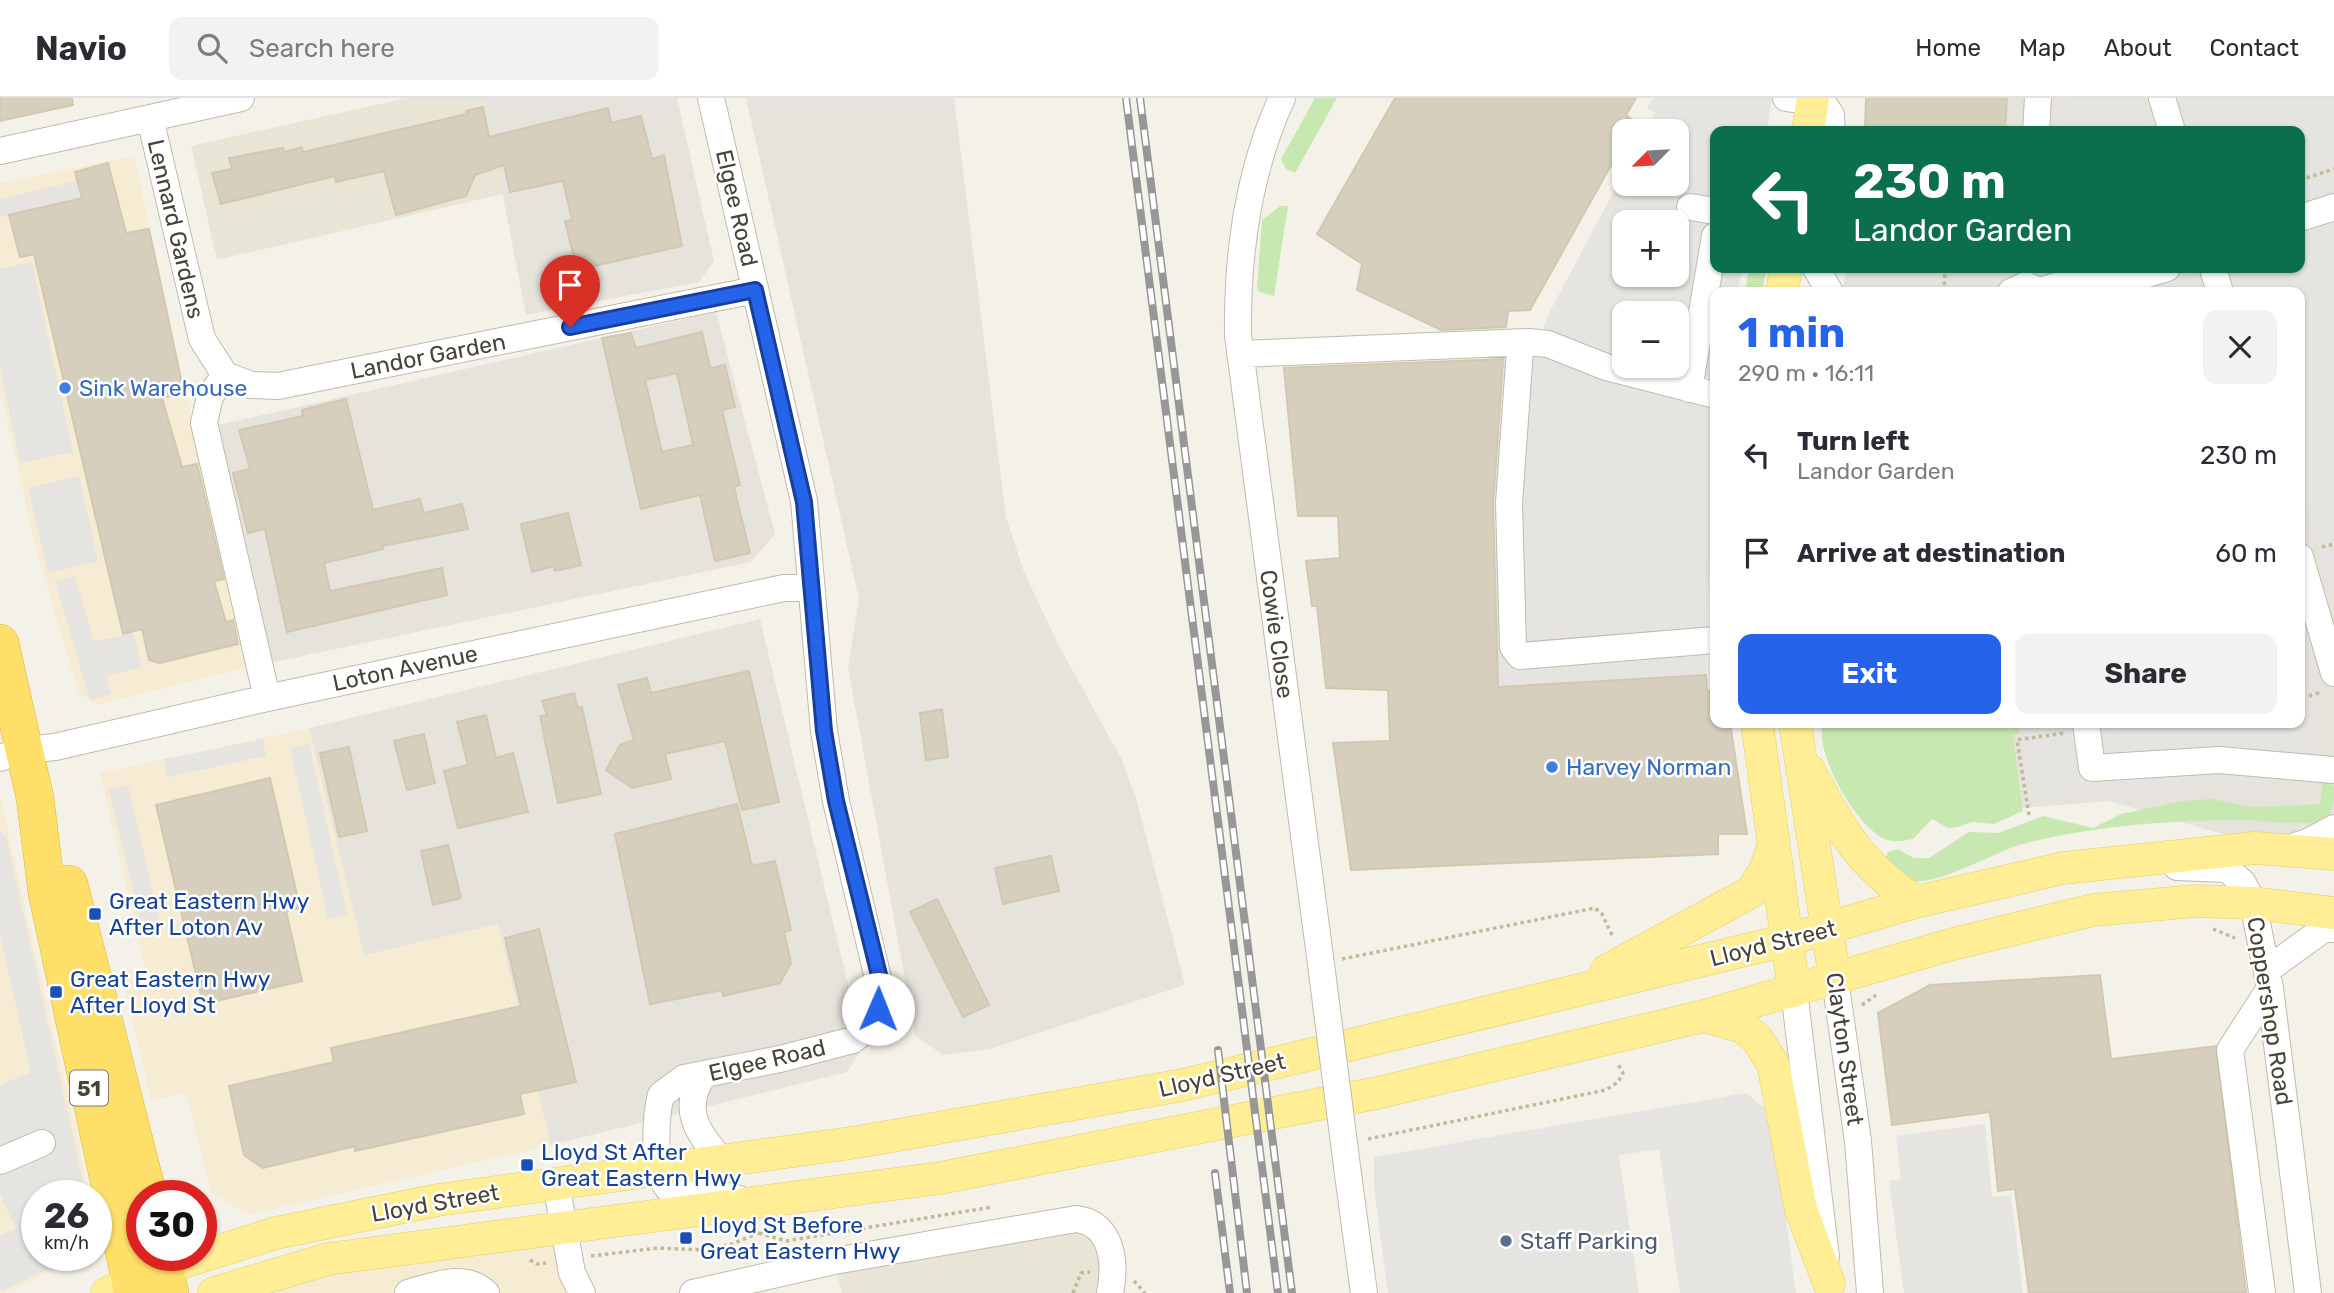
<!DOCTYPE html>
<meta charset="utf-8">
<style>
:root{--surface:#fff;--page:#f2f2f3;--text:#2b2b33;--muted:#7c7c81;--line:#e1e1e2;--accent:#2563eb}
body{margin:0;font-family:Rubik,sans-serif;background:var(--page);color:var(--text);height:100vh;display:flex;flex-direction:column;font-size:26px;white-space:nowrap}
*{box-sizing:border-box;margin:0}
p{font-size:23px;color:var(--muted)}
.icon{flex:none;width:38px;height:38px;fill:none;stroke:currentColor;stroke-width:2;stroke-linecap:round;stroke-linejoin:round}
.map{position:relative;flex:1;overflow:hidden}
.panel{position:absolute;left:1710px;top:189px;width:595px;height:441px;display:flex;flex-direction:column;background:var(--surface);border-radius:14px;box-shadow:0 2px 5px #0004}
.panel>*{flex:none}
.top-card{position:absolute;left:1710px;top:28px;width:595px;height:147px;border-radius:14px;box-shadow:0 2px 5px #0004;background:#0b6e4f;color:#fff;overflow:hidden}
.needle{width:46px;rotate:246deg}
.tools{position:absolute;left:1612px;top:21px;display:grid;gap:14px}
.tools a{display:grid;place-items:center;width:77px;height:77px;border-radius:14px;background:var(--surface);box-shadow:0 2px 5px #0004;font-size:35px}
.speed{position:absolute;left:21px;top:1082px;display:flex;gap:14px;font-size:35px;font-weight:700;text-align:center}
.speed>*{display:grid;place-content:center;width:91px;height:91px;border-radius:50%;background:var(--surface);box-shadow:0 2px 5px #0004;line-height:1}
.speed small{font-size:18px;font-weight:400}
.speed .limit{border:10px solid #d22;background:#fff;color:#111}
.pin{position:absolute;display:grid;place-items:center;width:60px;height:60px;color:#fff;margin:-72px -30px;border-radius:50% 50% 50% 0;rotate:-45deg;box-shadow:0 0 7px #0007}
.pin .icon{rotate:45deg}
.me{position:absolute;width:77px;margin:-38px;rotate:1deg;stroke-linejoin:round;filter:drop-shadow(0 0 5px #0008)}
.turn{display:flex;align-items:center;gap:24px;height:147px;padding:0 28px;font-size:32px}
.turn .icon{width:91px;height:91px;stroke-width:2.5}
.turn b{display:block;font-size:49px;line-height:60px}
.round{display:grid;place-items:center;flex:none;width:74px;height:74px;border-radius:14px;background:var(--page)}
.overview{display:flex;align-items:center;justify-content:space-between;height:119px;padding:0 28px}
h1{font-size:42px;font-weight:700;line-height:52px;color:var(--accent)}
.button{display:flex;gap:14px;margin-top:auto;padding:14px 28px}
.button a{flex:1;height:80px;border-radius:14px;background:var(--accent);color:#fff;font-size:28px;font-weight:700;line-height:80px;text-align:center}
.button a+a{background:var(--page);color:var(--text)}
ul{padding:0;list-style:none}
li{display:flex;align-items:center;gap:21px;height:98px;padding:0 28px}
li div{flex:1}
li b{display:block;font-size:26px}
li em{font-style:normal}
header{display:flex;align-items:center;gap:42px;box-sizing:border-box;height:98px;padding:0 35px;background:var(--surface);border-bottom:2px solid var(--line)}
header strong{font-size:33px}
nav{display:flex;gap:38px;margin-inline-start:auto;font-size:24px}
.search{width:490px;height:63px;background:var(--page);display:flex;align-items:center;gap:18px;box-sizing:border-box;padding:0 24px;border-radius:14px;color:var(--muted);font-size:26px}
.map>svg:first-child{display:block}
</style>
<header>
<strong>Navio</strong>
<div class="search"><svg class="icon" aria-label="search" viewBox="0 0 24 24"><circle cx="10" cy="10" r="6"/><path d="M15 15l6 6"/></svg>Search here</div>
<nav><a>Home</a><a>Map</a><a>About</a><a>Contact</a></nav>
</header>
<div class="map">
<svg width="2334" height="1195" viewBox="0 0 2334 1195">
<rect width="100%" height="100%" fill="#f4f2e8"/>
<path fill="#e8e5d6" d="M 407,0 L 484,0 L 503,96 L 217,162 L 191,48 Z
M 1093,1126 L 1110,1195 L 842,1195 L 834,1163 Z"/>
<path fill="#f6ebd3" d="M 134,58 L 246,570 L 98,607 L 79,596 L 35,448 L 0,290 L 0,85 Z
M 309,630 L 364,857 L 498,826 L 551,1047 L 249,1117 L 211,1095 L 186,995 L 151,1003 L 122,874 L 145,869 L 100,675 Z
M 0,698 L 90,1097 L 37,1097 L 37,1157 L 87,1157 L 4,1195 L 0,1195 Z
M 563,1131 L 582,1195 L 214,1195 Z"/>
<path fill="#e6e3dd" d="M 484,0 L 677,0 L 714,163 L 699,184 L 526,217 Z
M 746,0 L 954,0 L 1006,419 L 1024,474 L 1058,546 L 1122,662 L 1136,700 L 1185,887 L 990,951 L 943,957 L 915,937 L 848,569 L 859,501 Z
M 1867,0 L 2334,0 L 2334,747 L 2226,737 L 2109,703 L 2009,711 L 1834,625 L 2300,625 L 2300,194 L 1842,194 L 1847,170 L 2300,170 L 2300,33 L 1863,33 Z
M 716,214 L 775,436 L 751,464 L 269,565 L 214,328 Z
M 760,521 L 863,949 L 847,974 L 551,1047 L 498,826 L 364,857 L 309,630 Z"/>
<path fill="#c8e8b1" d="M 1315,0 L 1337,0 L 1295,75 L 1286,71 L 1281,61 Z
M 1280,108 L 1288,108 L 1274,198 L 1259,194 L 1257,189 L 1262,122 Z
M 1749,170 L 1766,170 L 1762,194 L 1745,194 Z
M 1823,625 L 2018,625 L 2019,636 L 2013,637 L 2023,713 L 1994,726 L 1972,724 L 1958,729 L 1948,730 L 1932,721 L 1913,741 C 1903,743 1894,745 1885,741 C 1856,729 1814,655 1823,625 Z
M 2323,682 L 2334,688 C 2334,706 2334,720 2315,725 C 2290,726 2264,723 2239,722 C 2168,722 2096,728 2026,745 C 1996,752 1934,792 1904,782 C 1897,780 1888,772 1882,768 L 1888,754 L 1898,751 L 1914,760 L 1929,760 L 1969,734 L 1998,735 L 2043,718 L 2093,730 L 2121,716 L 2182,703 L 2212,701 L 2251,709 L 2320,706 Z"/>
<path fill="#e5e4e0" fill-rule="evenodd" d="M 1653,0 L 1772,0 L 1767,33 L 1715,33 L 1715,170 L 1742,170 L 1738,194 L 1715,194 L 1715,282 L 1643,268 L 1676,268 L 1676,215 L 1624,215 L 1624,263 L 1542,235 L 1546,221 L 1624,74 L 1624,86 L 1676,86 L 1676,33 L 1646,33 L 1655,15 L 1647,10 ZM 1624,124 L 1676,124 L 1676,177 L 1624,177 Z
M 2065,0 L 2141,0 L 2151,33 L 2058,33 L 2057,16 L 2069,12 Z
M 2179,0 L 2334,0 L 2334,497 L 2300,386 L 2300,194 L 2240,194 L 2232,170 L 2300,170 L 2300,33 L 2190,33 Z
M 77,83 L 82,100 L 0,119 L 0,101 Z
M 32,164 L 73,354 L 20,365 L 0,269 L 0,171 Z
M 2181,170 L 2193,170 L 2201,194 L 2098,194 Z
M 1504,255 L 1530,255 L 1714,312 L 1706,577 L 1498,589 L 1494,377 Z
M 79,378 L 98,463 L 48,475 L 28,390 Z
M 75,478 L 94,544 L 133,535 L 142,569 L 106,578 L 111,596 L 90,602 L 55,483 Z
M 2021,625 L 2115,625 L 2116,632 L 2202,625 L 2269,627 L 2316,636 L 2313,678 L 2273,675 L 2269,692 L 2213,687 L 2035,702 Z
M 263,641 L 266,658 L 167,679 L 164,661 Z
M 309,646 L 347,816 L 328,821 L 290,650 Z
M 128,687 L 162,833 L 144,838 L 109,692 Z
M 0,733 L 6,738 L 86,1097 L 37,1097 L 37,1157 L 81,1157 L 0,1193 L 0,1138 L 16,1131 L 0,1095 L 0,987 L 31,975 L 0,836 Z
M 1746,995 L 1772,1016 L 1796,1195 L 1680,1195 L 1659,1051 L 1619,1057 L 1639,1195 L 1388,1195 L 1374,1090 L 1374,1059 Z
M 1985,1026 L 1992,1099 L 2011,1097 L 2023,1195 L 1904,1195 L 1889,1083 L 1901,1081 L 1896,1038 Z"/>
<path fill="#d6cfbd" stroke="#d1c8b0" stroke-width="2" fill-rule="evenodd" d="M 0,0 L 72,0 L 73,7 L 0,23 Z
M 1395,0 L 1636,0 L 1626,17 L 1635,24 L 1630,33 L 1624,33 L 1624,44 L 1530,212 L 1508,213 L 1506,229 L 1441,232 L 1357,192 L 1362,166 L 1317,136 Z
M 1866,0 L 2007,0 L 2005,33 L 1865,33 Z
M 483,9 L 489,39 L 608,10 L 611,25 L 641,18 L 652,61 L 664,57 L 682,148 L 577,172 L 565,123 L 572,122 L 563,83 L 510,94 L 504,67 L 475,77 L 466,98 L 396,117 L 384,73 L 336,84 L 335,78 L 221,106 L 212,75 L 232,71 L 229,60 L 283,50 L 284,54 L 302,49 L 303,54 L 467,16 L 466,13 Z
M 108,65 L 126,135 L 149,131 L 184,295 L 162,300 L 182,369 L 197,366 L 224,481 L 214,483 L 226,524 L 233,522 L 238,546 L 160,565 L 149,562 L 142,531 L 123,536 L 34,156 L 20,159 L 9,117 L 82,100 L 75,74 Z
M 702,234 L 710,270 L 725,267 L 735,309 L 722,312 L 740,387 L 734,389 L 750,455 L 715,463 L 700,397 L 641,411 L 602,240 L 631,235 L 636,250 ZM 677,275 L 693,347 L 662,354 L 645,282 Z
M 1503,261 L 1493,405 L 1498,589 L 1706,577 L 1707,593 L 1715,593 L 1715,625 L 1730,625 L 1747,736 L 1718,736 L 1718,756 L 1351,772 L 1333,645 L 1390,643 L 1388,592 L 1326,590 L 1317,508 L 1312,508 L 1306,463 L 1340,460 L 1338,418 L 1298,418 L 1284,270 Z
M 346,301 L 373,412 L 420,401 L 424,415 L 462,406 L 468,431 L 382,448 L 383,451 L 324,465 L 330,493 L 442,470 L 447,497 L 287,534 L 265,431 L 248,435 L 233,375 L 250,371 L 239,332 L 303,318 L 302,312 Z
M 568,415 L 581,467 L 555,473 L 554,468 L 532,474 L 521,426 Z
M 749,573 L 779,704 L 742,712 L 725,643 L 665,656 L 671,681 L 632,690 L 606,672 L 620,647 L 634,642 L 618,587 L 647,580 L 651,595 Z
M 574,595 L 578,610 L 582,609 L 601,696 L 558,705 L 540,618 L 547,617 L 542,603 Z
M 942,611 L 948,659 L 926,662 L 920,615 Z
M 486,617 L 496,660 L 513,655 L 528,714 L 458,730 L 444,673 L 468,667 L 457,624 Z
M 424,636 L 435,685 L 407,692 L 394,643 Z
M 349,649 L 367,733 L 339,739 L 320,655 Z
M 270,680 L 300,810 L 286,813 L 302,883 L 203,906 L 156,707 Z
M 737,706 L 752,768 L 775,763 L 791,832 L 784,834 L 791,865 L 780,885 L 723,898 L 722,892 L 650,906 L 615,736 Z
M 448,747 L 461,800 L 433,807 L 421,753 Z
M 1051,758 L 1059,793 L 1003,806 L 995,770 Z
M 937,801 L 989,907 L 963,919 L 910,814 Z
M 539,831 L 576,984 L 520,996 L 524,1016 L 355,1053 L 355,1048 L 263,1070 L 244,1057 L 229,988 L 334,964 L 331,950 L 521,908 L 505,840 Z
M 2100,877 L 2111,961 L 2216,948 L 2246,1195 L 2029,1195 L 2015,1091 L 1998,1093 L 1990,1014 L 1892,1027 L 1878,915 L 1930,887 Z"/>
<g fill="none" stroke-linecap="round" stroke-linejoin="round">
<defs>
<path id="minor" d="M 711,0 L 804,403 L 824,633 L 836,703 L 881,893 L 878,911 L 870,928 L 853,942 L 780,961 L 684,980 L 661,997 C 655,1017 651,1084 674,1095 C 684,1099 701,1095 712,1095 C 721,1096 730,1099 739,1101
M 1282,0 C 1248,74 1237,157 1238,237 L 1322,874
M 1786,0 L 1813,4
M 1820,0 L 1831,17 L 1832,33
M 2162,0 L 2172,33
M 150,20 L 202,241 L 225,277 L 251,287 L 278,288 L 755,192
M 2036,33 L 2038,0
M 0,53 L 241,0
M 1690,109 L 1715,113
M 2300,120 L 2334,109
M 1816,170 L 1830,194
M 2213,170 L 2220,194
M 2040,193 L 2105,173
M 2011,194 L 2026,187 L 2040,194
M 2088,194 L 2167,170
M 1240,256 L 1529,244
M 225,277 L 210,298 L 204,325 L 267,600
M 1689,291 L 1715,138
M 1715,297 L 1606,269 L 1548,246 L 1529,244 L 1520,251 L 1509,405 L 1513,549 L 1520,558 L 1715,542
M 2300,459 L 2334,575
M 2086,625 L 2092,670 L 2219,662 L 2334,672
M 0,660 L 24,652 L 55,649 L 267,600 L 784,490 L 811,490
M 2286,751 L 2308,744 L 2334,730
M 2177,769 L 2227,771 L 2243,785 L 2253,805 L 2270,890 L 2308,1195
M 2267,872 L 2324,831 L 2334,831
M 1835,881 L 1858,1043 L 1870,1195
M 1794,893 L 1826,1159
M 704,976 C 680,1010 697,1036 723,1063
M 0,1063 L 42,1045
M 1348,1076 L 1364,1195
M 556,1085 L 572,1175 L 582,1195
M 408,1195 C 434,1188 464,1174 486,1195
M 693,1195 L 834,1163 L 1076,1121 C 1113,1125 1116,1166 1110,1195
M 2262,1195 L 2230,952 L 2270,890"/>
<path id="major" d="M 1808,33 L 1813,0
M 1782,194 L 1786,170
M 1757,625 L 1794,893
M 1795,625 L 1835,881
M 1809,672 C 1841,732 1859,766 1916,804
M 1606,873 L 1751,794 L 1765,772 L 1773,749
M 1704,918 L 1743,929 L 1757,941 L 1773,966 L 1801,1112 L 1829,1185
M 107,1195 L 164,1170 L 276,1135 L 438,1102 L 858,1044 L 1183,987 L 1787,842 L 1916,804 L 2063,770 L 2255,750 L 2334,756
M 214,1195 L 328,1161 L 940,1080 L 1377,995 L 1704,918 L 1953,846 L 2093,812 L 2196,803 L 2253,805 L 2334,815"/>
<path id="highway" d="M 0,545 L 35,700 L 47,795 L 133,1195
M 69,786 L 148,1097
M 161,1157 L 170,1195"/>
</defs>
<use href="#minor" stroke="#c0bbaa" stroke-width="28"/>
<use href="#major" stroke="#e5ce65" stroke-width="33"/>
<use href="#highway" stroke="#dfb538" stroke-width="38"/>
<path stroke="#c2b99b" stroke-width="3.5" stroke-dasharray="3.5 3.5" stroke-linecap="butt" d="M 2300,82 L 2334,71
M 1944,194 L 1945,172
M 2322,449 L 2334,446
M 2309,598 L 2322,594
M 2029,717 L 2017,642 L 2065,635
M 2213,831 L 2235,840
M 1342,861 L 1595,810 L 1602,816 L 1613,839
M 1862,907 L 1876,897
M 1368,1041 L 1606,992 L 1618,984 L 1623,975 L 1618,966
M 759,1135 L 786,1143 L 992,1109
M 591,1158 L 658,1150 L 706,1152 L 732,1146 L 768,1131
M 530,1162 L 537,1166 L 546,1165
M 1134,1183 L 1145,1195
M 1073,1195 L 1081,1175 L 1090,1174"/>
<use href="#minor" stroke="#fff" stroke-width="26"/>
<use href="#major" stroke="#ffee96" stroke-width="32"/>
<use href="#highway" stroke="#fedf69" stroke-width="37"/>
<defs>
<path id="rail" d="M 1126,0 L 1278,1195
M 1140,0 L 1292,1195
M 1218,952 L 1247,1195
M 1215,1075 L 1230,1195"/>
</defs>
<use href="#rail" stroke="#979797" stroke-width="8"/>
<use href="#rail" stroke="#fff" stroke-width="5" stroke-dasharray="16" stroke-linecap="butt"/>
<defs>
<path id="minor-bridge" d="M 1322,874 L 1348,1076"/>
</defs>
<use href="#minor-bridge" stroke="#c0bbaa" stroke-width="28" stroke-linecap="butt"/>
<use href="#minor-bridge" stroke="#fff" stroke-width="26"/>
</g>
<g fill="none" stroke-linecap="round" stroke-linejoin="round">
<defs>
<path id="route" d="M 570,229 L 755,192 L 804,404 L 824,633 L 836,703 L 879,877 L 878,911"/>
</defs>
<use href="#route" stroke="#184099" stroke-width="18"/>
<use href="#route" stroke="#2563eb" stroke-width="12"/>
</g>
<g fill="#3f7fe0" stroke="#fff" stroke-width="2.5">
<circle cx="65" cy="290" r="7"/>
<circle cx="1552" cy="669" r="7"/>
</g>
<g fill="#1a4fb4" stroke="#fff" stroke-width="2.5">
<rect x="88" y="809" width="14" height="14" rx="3.5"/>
<rect x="49" y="887" width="14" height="14" rx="3.5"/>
<rect x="520" y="1060" width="14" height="14" rx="3.5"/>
<rect x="679" y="1133" width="14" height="14" rx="3.5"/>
</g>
<circle fill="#5c6f8a" stroke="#fff" stroke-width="2.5" cx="1506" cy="1143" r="7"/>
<g text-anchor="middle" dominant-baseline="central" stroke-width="5" stroke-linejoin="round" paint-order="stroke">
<rect fill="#fff" stroke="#7f7b72" stroke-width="2" x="70" y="972.5" width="38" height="35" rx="5"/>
<g font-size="21" font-weight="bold" fill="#484336">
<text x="89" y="990">51</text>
</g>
<g font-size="23" fill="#484336" stroke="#fff">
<text transform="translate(737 110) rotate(77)">Elgee Road</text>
<text transform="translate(176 131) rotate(77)">Lennard Gardens</text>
<text transform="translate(428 258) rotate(-11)">Landor Garden</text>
<text transform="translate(1277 536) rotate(82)">Cowie Close</text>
<text transform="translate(405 570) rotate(-12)">Loton Avenue</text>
<text transform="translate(1773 845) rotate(-14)">Lloyd Street</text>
<text transform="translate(2270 913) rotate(81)">Coppershop Road</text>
<text transform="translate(1845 951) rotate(82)">Clayton Street</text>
<text transform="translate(767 962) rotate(-13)">Elgee Road</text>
<text transform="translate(1222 977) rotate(-13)">Lloyd Street</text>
<text transform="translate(435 1105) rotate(-10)">Lloyd Street</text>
</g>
<g font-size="23" fill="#366cbe" stroke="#fff" text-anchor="start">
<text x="79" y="290">Sink Warehouse</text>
<text x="1566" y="669">Harvey Norman</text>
</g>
<g font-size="23" fill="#164399" stroke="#fff" text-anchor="start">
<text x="109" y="803">Great Eastern Hwy<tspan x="109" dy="26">After Loton Av</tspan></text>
<text x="70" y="881">Great Eastern Hwy<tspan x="70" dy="26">After Lloyd St</tspan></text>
<text x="541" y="1054">Lloyd St After<tspan x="541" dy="26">Great Eastern Hwy</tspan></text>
<text x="700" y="1127">Lloyd St Before<tspan x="700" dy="26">Great Eastern Hwy</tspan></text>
</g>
<g font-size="23" fill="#4e5e75" stroke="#fff" text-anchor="start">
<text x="1520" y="1143">Staff Parking</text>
</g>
</g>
</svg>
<div class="tools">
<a><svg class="needle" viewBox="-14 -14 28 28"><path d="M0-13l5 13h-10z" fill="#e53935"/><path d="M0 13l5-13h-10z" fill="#7c7c81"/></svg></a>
<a>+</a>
<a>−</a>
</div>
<div class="speed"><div>26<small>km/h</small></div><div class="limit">30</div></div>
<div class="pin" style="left:570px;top:229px;background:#d93025"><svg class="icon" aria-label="arrive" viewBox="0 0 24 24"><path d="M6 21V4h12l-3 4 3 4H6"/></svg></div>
<svg class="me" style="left:878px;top:911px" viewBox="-20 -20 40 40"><circle r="19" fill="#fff"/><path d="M0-13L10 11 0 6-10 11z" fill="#2563eb"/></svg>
<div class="top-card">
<div class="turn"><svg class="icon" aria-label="left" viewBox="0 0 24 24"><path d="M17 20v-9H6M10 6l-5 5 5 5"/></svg><div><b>230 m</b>Landor Garden</div></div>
</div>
<section class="panel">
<div class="overview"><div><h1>1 min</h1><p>290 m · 16:11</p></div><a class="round"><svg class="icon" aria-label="close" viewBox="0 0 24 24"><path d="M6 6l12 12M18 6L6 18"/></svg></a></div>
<ul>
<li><svg class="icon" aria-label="left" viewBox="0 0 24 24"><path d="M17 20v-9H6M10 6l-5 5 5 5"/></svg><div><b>Turn left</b><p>Landor Garden</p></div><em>230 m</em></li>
<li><svg class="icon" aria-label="arrive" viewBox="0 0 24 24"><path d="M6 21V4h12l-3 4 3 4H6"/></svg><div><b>Arrive at destination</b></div><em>60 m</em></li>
</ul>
<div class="button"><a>Exit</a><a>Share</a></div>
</section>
</div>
